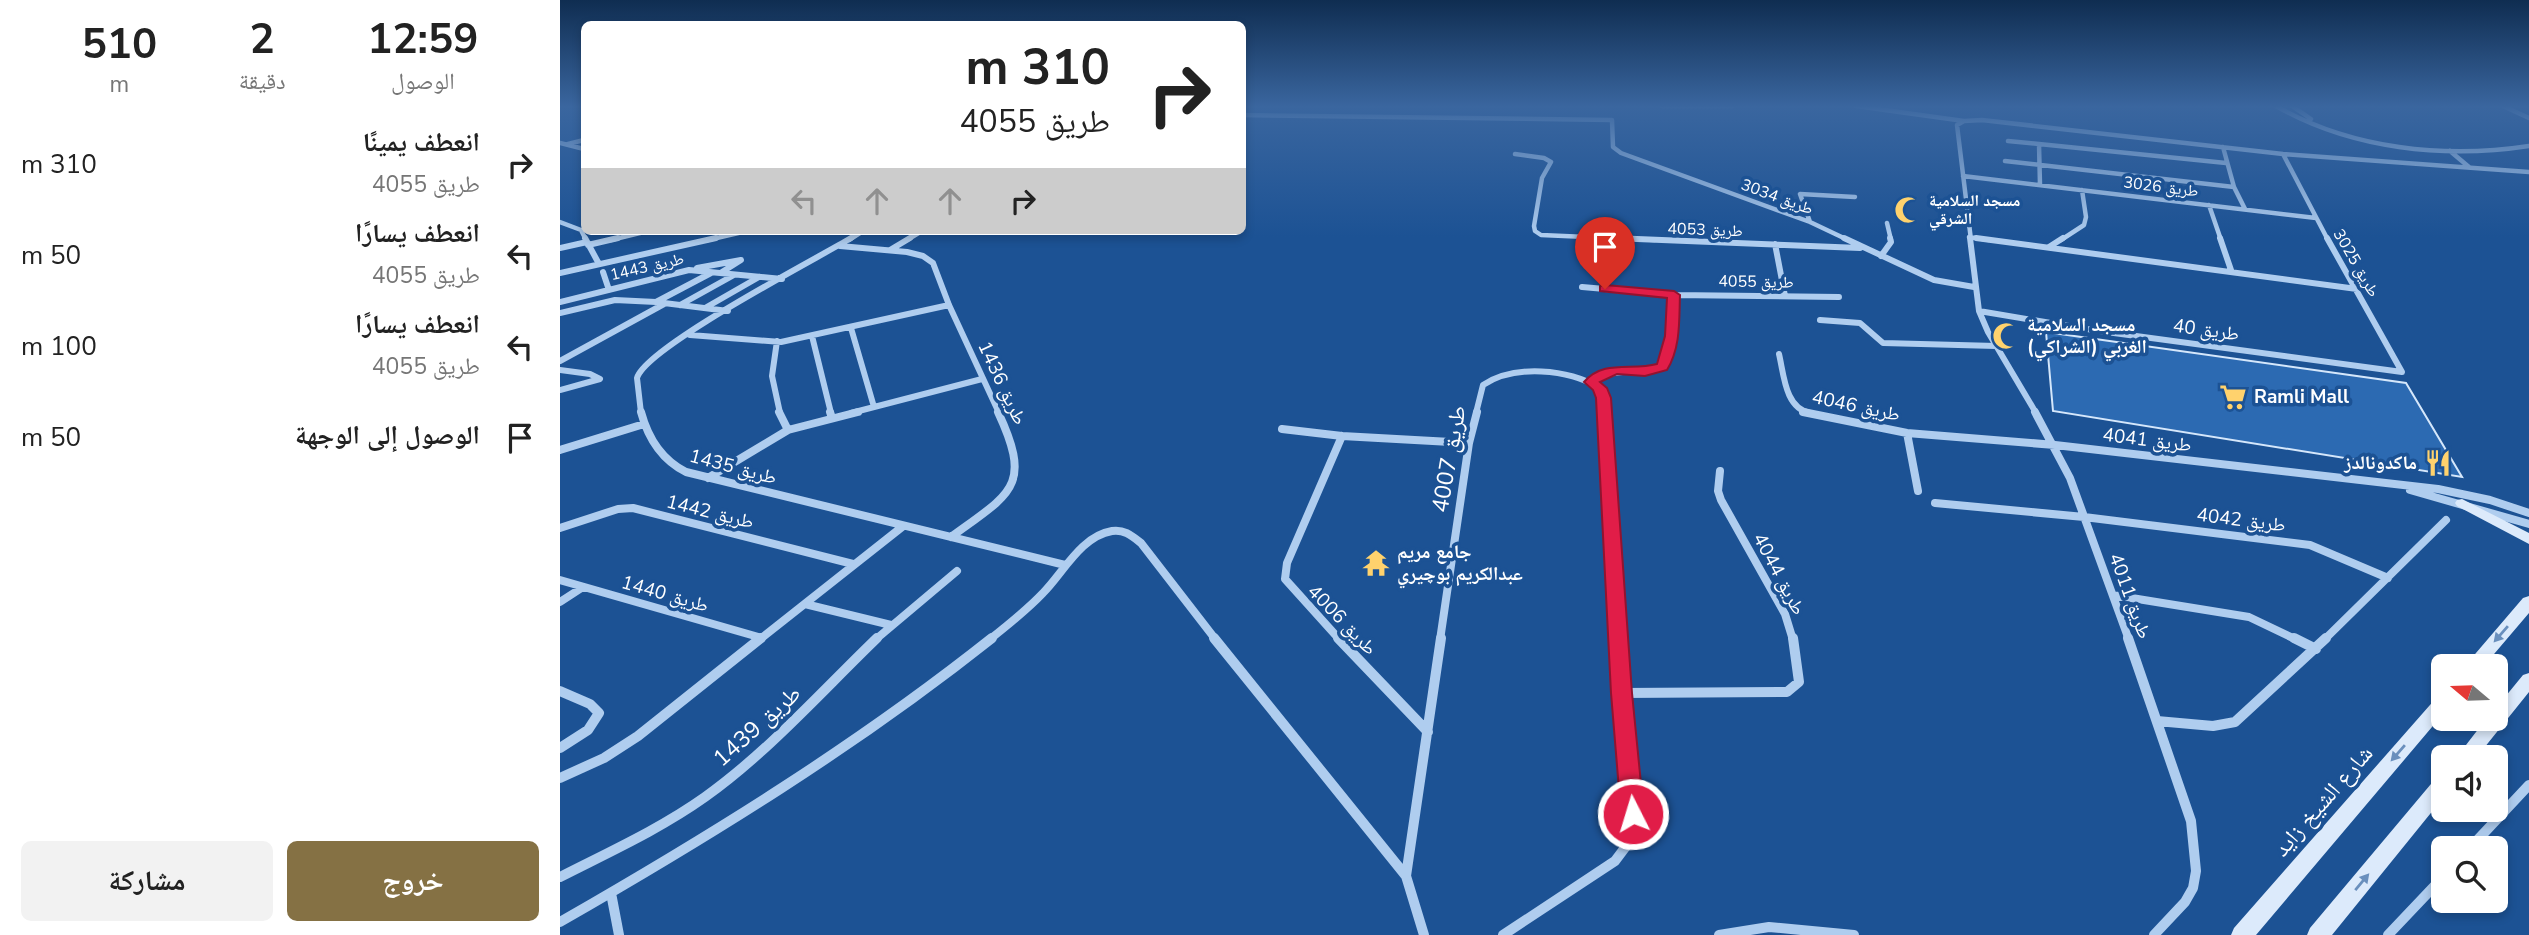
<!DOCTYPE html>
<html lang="ar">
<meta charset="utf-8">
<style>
:root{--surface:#fff;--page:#f2f2f2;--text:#222;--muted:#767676;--accent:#857144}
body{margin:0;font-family:"Nunito Sans","Noto Naskh Arabic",sans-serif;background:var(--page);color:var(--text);direction:rtl;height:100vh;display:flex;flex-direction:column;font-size:26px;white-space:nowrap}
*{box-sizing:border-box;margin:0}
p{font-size:23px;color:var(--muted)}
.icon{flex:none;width:38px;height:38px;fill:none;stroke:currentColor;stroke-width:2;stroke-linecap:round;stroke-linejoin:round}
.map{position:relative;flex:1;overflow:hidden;direction:ltr}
.panel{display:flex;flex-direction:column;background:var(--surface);width:560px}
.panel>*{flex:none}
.hud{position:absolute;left:21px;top:21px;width:665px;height:214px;border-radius:10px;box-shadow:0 4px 10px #0003;direction:rtl;background:#fff;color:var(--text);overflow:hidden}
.needle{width:46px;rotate:289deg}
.tools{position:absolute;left:1871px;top:654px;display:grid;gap:14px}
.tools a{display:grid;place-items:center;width:77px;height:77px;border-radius:10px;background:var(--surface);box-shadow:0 4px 10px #0003;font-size:35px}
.pin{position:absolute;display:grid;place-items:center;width:60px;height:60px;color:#fff;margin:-72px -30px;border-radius:50% 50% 50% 0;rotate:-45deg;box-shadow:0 0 7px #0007}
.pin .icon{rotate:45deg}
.me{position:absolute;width:77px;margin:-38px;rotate:355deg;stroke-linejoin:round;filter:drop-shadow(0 0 5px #0008)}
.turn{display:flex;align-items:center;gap:24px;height:147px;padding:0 21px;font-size:32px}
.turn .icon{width:91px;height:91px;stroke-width:2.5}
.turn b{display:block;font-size:49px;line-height:60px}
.lanes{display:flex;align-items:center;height:66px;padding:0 21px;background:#0003;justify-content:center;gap:35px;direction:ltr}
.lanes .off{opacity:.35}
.eta{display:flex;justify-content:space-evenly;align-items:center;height:119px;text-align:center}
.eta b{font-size:42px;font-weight:700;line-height:49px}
.button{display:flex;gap:14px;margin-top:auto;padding:14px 21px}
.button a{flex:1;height:80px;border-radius:10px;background:var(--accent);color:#fff;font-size:28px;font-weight:700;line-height:80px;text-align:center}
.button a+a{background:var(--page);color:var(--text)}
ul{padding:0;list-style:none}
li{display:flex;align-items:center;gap:21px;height:91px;padding:0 21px}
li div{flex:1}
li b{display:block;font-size:26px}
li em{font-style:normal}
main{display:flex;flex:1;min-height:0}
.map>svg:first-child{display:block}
</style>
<main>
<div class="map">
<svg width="1969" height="935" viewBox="0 0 1969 935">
<rect width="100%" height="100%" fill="#1c5294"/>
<path fill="#2c6ab2" stroke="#d5e7fb" stroke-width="2" d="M 1486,332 L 1846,383 L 1902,477 L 1493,411 Z"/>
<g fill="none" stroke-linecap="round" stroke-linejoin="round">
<path stroke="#afcdef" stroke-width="4.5" d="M 1102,106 L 1173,106
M 1296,106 L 1404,121 L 1422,120 L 1723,154 L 1969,172
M 1716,106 C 1791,149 1885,159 1969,146
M 1732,106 L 1751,119
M 1943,106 L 1969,118
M 682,115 L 1052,120 L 1053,147 L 1061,153 L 1250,222 L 1288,240
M 1404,121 L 1397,125 L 1411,240
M 1448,141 L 1479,144
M 0,143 L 24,149
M 8,144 L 24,140
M 1663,147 L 1674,187 L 1685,209
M 1890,151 L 1909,167
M 955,154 L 984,158 L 991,162 L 982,178 L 974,226 L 975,231 L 981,235 L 1095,240
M 1723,154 L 1768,240
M 1445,161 L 1674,187
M 1403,176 L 1756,218
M 1480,185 L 1479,144 L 1666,163
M 1649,205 L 1661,240
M 0,222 L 21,230 L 26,240
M 1250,222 L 1240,194 L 1295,197
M 1327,223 L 1331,240
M 1409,237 L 1429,240
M 51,240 L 88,231
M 148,240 L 187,231
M 289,240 L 303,231
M 347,240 L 362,231
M 1501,240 L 1524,225 L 1526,217 L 1522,190"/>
<path stroke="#afcdef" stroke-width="6" d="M 25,238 L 39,264
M 1052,238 L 1300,248
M 1284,238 L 1374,280 L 1414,287
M 1410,238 L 1419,311 L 1428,332 L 1476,413
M 1416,238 L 1797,289
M 1660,238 L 1671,270
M 1215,244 L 1225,296
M 28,245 L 58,238
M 280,246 L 347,252 L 363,256 L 373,263 L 389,305 L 439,413
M 1489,247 L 1503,238
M 0,248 L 27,242
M 330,250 L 350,238
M 1321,256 L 1331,242 L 1330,238
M 137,268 L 181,260 L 162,272
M 43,272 L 49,290
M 0,273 L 156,238
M 151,273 L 96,302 L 168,311
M 1022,287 L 1114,295 L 1279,297
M 0,302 L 129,270 L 222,279
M 120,305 L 174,275
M 145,308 L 199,277
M 1419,311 L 1539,331 L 1842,372 L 1767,238
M 0,313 L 55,300 L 96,302
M 1260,320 L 1300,323 L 1323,343 L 1436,346
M 291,328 L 314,407
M 130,335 L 221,342 L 389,305
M 252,336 L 271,413
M 217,341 L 212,376 L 220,413
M 1219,354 C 1224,375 1225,408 1250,413
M 0,361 L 104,304
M 0,370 L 30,374 L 40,379 L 0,390
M 1031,382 C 1056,366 1076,376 1102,367 L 1112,342 L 1114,295
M 81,413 L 77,378 C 86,347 256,259 291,238
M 291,413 L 422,379
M 916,413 L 923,385 C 955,364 1008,369 1040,388 L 1044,413"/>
<path stroke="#afcdef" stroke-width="8" d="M 81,412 C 88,438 102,460 126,472 L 505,565
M 219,412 L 228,430
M 270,412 L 272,418
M 1044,412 L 1060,640
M 1243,412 L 1347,433 L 1495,445 L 1878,489 L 1930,500 L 1969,513
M 1475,412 L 1510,478 L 1569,640
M 722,429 L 782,436 L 909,443
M 1347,433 L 1358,491
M 0,450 L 84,424
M 1160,471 L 1158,491 L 1161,500 L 1225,614 L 1233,640
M 148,478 L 228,430 L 298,412
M 1850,490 L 1969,524
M 1375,503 L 1524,517 L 1750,545 L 1828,578
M 0,528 L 58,509 L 73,508 L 293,564
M 391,537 C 451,493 473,487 438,412
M 0,580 L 202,638
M 1553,595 L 1689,617 L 1737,640
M 0,602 L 23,587
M 245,604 L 331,625
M 199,640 L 342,527
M 315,640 L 397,571
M 429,640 C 448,625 467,610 483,593 C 503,573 521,536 552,531 C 564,529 572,536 581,543 L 656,640
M 780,640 L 725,579 L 727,563 L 782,436
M 880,640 L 909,443 L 917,412
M 1764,640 L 1886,520"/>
<path stroke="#afcdef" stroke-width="10" d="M 654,638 L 846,876
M 778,638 L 868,732
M 1568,638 L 1631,821 L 1636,871 L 1633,888 L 1625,902 L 1594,935
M 1734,638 L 1756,649
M 0,691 L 30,704 L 39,713 L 28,730 L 0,748
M 1061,693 L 1227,692 L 1239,682 L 1233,638
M 1597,721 L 1653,726 L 1675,722 L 1766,638
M 0,778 L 44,758 L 78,736 L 201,638
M 1909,849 L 1969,785
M 0,877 C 49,852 100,829 145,797 C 208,752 261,692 317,638
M 51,893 L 59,935
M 0,922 C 150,836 296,746 432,638
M 864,935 L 846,876 L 881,638
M 943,935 L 1055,861 L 1070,841 L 1073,828 L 1060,638
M 1159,935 L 1209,927 L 1294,935
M 1828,935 L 1883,877"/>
<path fill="#dceafb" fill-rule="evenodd" d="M 1902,499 L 1969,533 L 1969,544 L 1897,506 L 1895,503 L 1897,500 Z
M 1969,596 L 1969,613 L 1923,667 L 1904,667 L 1963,598 Z
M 1969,673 L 1969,692 L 1916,758 L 1896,758 L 1926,719 L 1936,719 L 1936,708 L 1963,675 Z
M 1883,695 L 1883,714 L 1696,935 L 1671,935 L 1674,928 L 1877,697 Z
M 1883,776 L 1883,798 L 1772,935 L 1747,935 L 1750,928 L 1876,778 Z"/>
</g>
<defs><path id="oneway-solid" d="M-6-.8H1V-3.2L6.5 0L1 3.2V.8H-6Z" transform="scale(1.75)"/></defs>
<g fill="#698fbd">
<use href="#oneway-solid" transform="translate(1941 634) rotate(131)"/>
<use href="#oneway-solid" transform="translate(1838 753) rotate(131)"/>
<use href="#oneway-solid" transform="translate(1802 882) rotate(-50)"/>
</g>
<linearGradient id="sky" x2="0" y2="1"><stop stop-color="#0f2d51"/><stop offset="0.45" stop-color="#3a669f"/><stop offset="1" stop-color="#3a669f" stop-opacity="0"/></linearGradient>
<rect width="1969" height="237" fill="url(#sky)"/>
<path fill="#e11d48" stroke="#92132f" stroke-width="2" d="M 1045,285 L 1114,291 L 1120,295 C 1119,320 1121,347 1107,370 L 1085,376 L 1057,374 L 1040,382 L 1047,388 L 1051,398 L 1072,693 L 1084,814 L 1081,821 L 1073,824 L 1064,821 L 1061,814 L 1051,693 L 1036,398 L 1033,390 L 1024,382 C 1044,359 1071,371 1097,364 L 1105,336 L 1107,298 L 1040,291 L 1040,286 Z"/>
<defs>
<symbol id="mosque-bare" viewBox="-9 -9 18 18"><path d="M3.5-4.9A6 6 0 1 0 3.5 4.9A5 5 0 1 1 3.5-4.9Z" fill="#ffd26d" stroke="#1c5294" stroke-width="2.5" paint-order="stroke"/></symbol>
<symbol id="supermarket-bare" viewBox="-9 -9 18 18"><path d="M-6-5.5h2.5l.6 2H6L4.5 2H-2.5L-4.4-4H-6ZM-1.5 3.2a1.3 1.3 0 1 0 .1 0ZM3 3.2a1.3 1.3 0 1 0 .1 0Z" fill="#ffd26d" stroke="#1c5294" stroke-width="2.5" paint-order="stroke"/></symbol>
<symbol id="restaurant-bare" viewBox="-9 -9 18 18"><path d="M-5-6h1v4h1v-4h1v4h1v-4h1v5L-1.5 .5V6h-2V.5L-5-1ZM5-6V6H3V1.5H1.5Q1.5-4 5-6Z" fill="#ffd26d" stroke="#1c5294" stroke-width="2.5" paint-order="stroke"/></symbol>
<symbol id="temple-bare" viewBox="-9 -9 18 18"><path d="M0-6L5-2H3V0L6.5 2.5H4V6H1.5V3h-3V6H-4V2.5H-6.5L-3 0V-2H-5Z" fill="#ffd26d" stroke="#1c5294" stroke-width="2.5" paint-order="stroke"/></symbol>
</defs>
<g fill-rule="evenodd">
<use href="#mosque-bare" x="1329" y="191" width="38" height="38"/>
<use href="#mosque-bare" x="1427" y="317" width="38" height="38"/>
<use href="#supermarket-bare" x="1654" y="378" width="38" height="38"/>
<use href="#restaurant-bare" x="1859" y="444" width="38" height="38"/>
<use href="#temple-bare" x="797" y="544" width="38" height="38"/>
</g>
<g text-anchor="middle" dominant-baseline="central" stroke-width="7" stroke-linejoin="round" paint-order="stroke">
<g font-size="16" fill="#fff" stroke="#1c5294">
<text transform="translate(1601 187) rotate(7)">طريق 3026</text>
<text transform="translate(1217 197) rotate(20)">طريق 3034</text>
<text transform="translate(1145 230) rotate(2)">طريق 4053</text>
<text transform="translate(1796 263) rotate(60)">طريق 3025</text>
<text transform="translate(87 267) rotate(-13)">طريق 1443</text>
<text transform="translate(1196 282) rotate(1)">طريق 4055</text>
</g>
<g font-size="16" font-weight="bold" fill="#fff" stroke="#1c5294" text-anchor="start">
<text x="1369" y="201">مسجد السلامية<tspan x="1369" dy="18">الشرقي</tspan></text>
</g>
<g font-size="19" font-weight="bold" fill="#fff" stroke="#1c5294" text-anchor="start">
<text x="1467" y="325">مسجد السلامية<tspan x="1467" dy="22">الغربي (الشراكي)</tspan></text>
<text x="1694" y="397">Ramli Mall</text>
<text x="1857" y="463" text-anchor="end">ماكدونالدز</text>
<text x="837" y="552">جامع مريم<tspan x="837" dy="22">عبدالكريم بوچيري</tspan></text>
</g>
<g font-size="19" fill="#fff" stroke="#1c5294">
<text transform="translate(1646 330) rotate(8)">طريق 40</text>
<text transform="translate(442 383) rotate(65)">طريق 1436</text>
<text transform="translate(1296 406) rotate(12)">طريق 4046</text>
<text transform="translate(1587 440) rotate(7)">طريق 4041</text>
<text transform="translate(173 467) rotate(15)">طريق 1435</text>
<text transform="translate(150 512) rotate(14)">طريق 1442</text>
<text transform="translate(1681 520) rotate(7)">طريق 4042</text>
<text transform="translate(1219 574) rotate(62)">طريق 4044</text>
<text transform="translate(105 594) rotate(16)">طريق 1440</text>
<text transform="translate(1570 596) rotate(70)">طريق 4011</text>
<text transform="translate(782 620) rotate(46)">طريق 4006</text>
</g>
<g font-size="23" fill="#fff" stroke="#1c5294">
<text transform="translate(889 459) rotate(-80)">طريق 4007</text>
<text transform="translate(197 726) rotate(-42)">طريق 1439</text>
<text transform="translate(1763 801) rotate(-49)">شارع الشيخ زايد</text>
</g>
</g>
</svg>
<div class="tools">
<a><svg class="needle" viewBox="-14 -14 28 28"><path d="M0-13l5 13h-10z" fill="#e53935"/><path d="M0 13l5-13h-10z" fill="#767676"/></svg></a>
<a><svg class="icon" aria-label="sound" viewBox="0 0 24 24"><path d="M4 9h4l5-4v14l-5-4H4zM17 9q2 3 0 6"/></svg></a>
<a><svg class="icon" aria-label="search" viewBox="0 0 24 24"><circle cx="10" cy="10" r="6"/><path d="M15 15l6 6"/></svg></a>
</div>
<div class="pin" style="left:1045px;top:289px;background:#d93025"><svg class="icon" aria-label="arrive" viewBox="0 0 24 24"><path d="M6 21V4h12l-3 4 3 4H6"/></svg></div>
<svg class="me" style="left:1073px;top:814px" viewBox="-20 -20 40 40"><circle r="17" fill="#e11d48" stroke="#fff" stroke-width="3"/><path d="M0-11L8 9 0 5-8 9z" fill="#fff"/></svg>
<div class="hud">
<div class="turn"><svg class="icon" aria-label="right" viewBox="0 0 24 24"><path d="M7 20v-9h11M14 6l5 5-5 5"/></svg><div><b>310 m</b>طريق 4055</div></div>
<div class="lanes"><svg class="icon off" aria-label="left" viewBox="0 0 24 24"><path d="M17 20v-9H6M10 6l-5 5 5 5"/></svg><svg class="icon off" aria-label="ahead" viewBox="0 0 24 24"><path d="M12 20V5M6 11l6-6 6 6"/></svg><svg class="icon off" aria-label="ahead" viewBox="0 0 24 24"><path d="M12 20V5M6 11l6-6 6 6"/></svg><svg class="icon" aria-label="right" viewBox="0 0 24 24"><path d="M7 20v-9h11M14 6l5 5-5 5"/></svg></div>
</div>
</div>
<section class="panel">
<div class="eta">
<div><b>12:59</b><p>الوصول</p></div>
<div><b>2</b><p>دقيقة</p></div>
<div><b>510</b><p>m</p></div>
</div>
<ul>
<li><svg class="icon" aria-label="right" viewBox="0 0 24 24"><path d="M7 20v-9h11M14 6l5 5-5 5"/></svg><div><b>انعطف يمينًا</b><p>طريق 4055</p></div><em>310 m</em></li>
<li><svg class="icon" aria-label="left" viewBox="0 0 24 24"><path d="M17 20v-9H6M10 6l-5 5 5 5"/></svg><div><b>انعطف يسارًا</b><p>طريق 4055</p></div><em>50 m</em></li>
<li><svg class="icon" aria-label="left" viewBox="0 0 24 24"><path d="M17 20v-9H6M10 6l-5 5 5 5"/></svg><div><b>انعطف يسارًا</b><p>طريق 4055</p></div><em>100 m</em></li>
<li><svg class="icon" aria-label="arrive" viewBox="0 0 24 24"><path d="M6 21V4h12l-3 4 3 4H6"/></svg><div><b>الوصول إلى الوجهة</b></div><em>50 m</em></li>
</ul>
<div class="button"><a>خروج</a><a>مشاركة</a></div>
</section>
</main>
